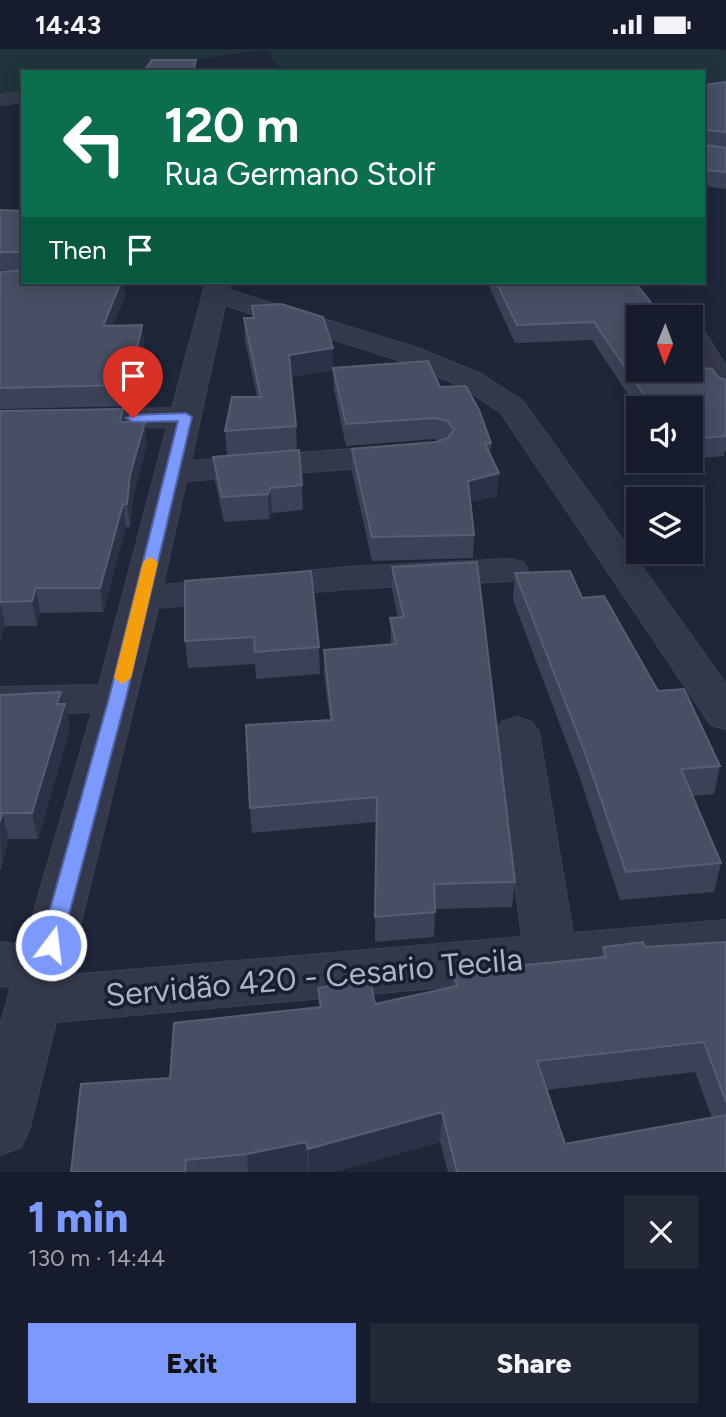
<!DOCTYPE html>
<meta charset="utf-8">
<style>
:root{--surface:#171c2c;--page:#242938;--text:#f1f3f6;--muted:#9ea1a9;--line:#363a48;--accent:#7b99fe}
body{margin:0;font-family:Figtree,sans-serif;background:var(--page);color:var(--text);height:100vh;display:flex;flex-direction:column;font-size:26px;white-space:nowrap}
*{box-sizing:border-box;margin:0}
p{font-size:23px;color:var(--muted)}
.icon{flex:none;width:38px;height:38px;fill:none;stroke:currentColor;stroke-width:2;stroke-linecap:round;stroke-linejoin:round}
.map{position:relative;height:1123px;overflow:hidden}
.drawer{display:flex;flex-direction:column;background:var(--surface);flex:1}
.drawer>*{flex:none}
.banner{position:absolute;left:21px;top:21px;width:684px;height:214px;border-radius:0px;box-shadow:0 4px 18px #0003,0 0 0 2px var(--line);background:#0b6e4f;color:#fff;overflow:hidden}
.needle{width:46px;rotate:181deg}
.controls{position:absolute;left:626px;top:256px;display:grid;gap:14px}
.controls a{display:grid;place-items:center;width:77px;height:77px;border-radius:0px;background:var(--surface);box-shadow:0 4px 18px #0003,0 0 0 2px var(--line);font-size:35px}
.pin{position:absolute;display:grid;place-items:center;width:60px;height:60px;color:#fff;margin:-72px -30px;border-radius:50% 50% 50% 0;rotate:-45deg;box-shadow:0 0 7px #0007}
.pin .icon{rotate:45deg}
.me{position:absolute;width:77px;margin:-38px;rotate:15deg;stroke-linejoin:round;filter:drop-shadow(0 0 5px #0008)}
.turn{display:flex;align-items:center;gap:24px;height:147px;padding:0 28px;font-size:32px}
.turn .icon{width:91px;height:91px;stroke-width:2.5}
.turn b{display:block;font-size:49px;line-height:60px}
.then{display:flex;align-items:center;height:66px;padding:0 28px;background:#0003;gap:14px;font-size:26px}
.round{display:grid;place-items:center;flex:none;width:74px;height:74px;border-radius:0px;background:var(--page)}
.overview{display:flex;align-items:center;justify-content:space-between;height:119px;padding:0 28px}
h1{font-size:42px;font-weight:800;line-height:52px;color:var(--accent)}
.action{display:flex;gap:14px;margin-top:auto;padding:14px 28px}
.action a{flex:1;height:80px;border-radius:0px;background:var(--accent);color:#111;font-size:28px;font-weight:800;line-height:80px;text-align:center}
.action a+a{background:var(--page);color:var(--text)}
.status{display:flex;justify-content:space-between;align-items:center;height:49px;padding:0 35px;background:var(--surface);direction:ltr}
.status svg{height:19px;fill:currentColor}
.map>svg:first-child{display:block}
</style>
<div class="status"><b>14:43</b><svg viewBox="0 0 49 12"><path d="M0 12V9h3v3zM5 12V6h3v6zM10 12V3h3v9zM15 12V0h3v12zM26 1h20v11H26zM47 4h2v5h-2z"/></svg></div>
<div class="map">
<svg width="726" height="1123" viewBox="0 0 726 1123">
<rect width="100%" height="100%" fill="#1f263a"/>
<path fill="#21343b" d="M 0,0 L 714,0 L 726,2 L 726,47 L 704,43 L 704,23 L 283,23 L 266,1 L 212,8 L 129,23 L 23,23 L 23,43 L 0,46 Z"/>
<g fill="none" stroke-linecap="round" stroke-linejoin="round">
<defs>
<path id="minor" d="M 23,43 L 23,53 L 0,56 L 0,46 Z
M 206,233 L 230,233 L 229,241 L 418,299 L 481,325 L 523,352 L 726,635 L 726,680 L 711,676 L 501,364 L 461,337 L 398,311 L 225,256 L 191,412 L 405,396 L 416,399 L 421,406 L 416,413 L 405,416 L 186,432 L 163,536 L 347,518 L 510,510 L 523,513 L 528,521 L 523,529 L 510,532 L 347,540 L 158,559 L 68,926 L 522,888 L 495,683 L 502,673 L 517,668 L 532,673 L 539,683 L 573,884 L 726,871 L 726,913 L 56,973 L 30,1078 L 21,1098 L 0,1106 L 0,977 L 11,938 L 0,937 L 0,893 L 24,896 L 92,663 L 0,666 L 0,638 L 99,636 L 167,378 L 0,381 L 0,363 L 172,359 Z
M 691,275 L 701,277 L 726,317 L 726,349 L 716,346 L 691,306 Z"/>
</defs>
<use href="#minor" stroke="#3c4253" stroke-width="2"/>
<use href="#minor" fill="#33394a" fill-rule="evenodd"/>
</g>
<path fill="#3a4258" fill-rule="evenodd" d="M 726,33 L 726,140 L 704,137 L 704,36 Z
M 0,161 L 23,162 L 23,233 L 123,233 L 125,247 L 113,277 L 142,276 L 144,296 L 131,357 L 0,360 L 0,223 L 20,221 L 0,221 Z
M 349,233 L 410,233 L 409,237 Z
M 487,233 L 635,233 L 700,319 L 719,329 L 726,331 L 726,402 L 724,403 L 724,407 L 691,410 L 691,359 L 639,359 L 639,362 L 592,291 L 515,294 Z
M 252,257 L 333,319 L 440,338 L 491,394 L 490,404 L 497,447 L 470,453 L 474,486 L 473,509 L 372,512 L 352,422 L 352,400 L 436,393 L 440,392 L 434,390 L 346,397 L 334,340 L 333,321 L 291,328 L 296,377 L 297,401 L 227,407 L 225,382 L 257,348 L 245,291 L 244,269 L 253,269 Z
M 123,360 L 125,373 L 147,395 L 133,449 L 130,478 L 126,478 L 103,563 L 40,564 L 37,577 L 5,577 L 0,593 L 0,362 Z
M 213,408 L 302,436 L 303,461 L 272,464 L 269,470 L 224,473 L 215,432 Z
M 392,518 L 515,833 L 512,858 L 435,860 L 434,888 L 375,893 L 376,773 L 252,784 L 250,759 L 330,671 L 324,625 L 324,601 L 391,596 L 390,569 L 398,569 L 392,540 Z
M 515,524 L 582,549 L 658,642 L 720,717 L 714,745 L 692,747 L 721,814 L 714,843 L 620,851 L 580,729 L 513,551 Z
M 185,532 L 319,598 L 320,625 L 256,630 L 255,615 L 188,619 L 185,592 Z
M 61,643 L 63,655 L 65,655 L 70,680 L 38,790 L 9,790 L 0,822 L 0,646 Z
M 726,893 L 726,1123 L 448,1123 L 440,1093 L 334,1123 L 71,1123 L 170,1029 L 319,958 L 318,939 L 375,955 L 453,938 L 454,923 L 601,908 L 603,898 L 645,898 ZM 695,1023 L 712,1069 L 565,1095 L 546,1041 Z"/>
<path fill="#2a3247" d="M 196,11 L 197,23 L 193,23 Z
M 121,233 L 123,233 L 125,247 L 105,297 L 103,277 Z
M 142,276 L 144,296 L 131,357 L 129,336 Z
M 333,299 L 333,321 L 290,328 L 289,306 Z
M 123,360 L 126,381 L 120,373 Z
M 145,373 L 147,395 L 133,449 L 130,478 L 127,455 L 130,426 Z
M 499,424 L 497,447 L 466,454 L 468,432 Z
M 270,439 L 272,464 L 269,470 L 268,445 Z
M 123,455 L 126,478 L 103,563 L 100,539 Z
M 36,539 L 40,564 L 37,577 L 32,552 Z
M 0,553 L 5,577 L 0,593 Z
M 61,643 L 64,659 L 65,655 L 70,680 L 38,790 L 32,764 L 57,655 Z
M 2,764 L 9,790 L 1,822 L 0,773 Z
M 442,1063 L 440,1093 L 334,1123 L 309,1123 L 308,1100 Z
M 306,1093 L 308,1123 L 248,1123 L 247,1105 Z"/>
<path fill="#464f64" stroke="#565e73" stroke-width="2" d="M 152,11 L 196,11 L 193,23 L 143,23 Z
M 726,33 L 726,83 L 705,81 L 705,96 L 726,99 L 726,123 L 704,121 L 704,36 Z
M 0,161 L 23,162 L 23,211 L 20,203 L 0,203 Z
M 23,221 L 23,233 L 121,233 L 103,277 L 142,276 L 129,336 L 0,339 L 0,223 Z
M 496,233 L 635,233 L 662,268 L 639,268 L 639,320 L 691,320 L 691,307 L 700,319 L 712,320 L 719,329 L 726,331 L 726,387 L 691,390 L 691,359 L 653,359 L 594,273 L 517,276 Z
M 281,255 L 323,268 L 333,299 L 289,306 L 296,377 L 225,382 L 232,348 L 261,348 L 244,269 L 254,269 L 252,257 Z
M 428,312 L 440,338 L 466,337 L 479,361 L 491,394 L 485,395 L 499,424 L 468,432 L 474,486 L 372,488 L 352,400 L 436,393 L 448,389 L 454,381 L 447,372 L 435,369 L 346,375 L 333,319 Z
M 123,360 L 120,373 L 145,373 L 130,426 L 127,455 L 123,455 L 100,539 L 36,539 L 32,552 L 0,553 L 0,362 Z
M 299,401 L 302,436 L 270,439 L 268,445 L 222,448 L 213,408 Z
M 477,513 L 515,833 L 434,835 L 435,863 L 375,868 L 377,748 L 250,759 L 246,676 L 332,671 L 324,601 L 396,595 L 390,569 L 404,568 L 392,518 Z
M 311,522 L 319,598 L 255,603 L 254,588 L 185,592 L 185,532 Z
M 570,522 L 582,549 L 604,547 L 658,642 L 684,640 L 720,717 L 681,720 L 721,814 L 626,823 L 584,701 L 515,524 Z
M 61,643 L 57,655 L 65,655 L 32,764 L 2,764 L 0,773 L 0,646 Z
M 643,893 L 645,898 L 726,893 L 726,1053 L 704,993 L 537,1012 L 565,1095 L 726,1066 L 726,1123 L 457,1123 L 442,1063 L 308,1100 L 306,1093 L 247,1105 L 186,1111 L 185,1123 L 71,1123 L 81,1035 L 170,1029 L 174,974 L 321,958 L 318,939 L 370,930 L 375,955 L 457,937 L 454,923 L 606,908 L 603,898 Z"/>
<path fill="#7b99fe" stroke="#5063a5" stroke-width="2" d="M 186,364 L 192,368 L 126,649 L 61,896 L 58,902 L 51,905 L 43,902 L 40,896 L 109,649 L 178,372 L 133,373 L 126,369 L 133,366 Z"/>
<path fill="#f59e0b" d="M 150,508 L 158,513 L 131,629 L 122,635 L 114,629 L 143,513 Z"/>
<g text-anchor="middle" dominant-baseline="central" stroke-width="7" stroke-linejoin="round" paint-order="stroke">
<g font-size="32" fill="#adb3c6" stroke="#191e2e">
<text transform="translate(314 928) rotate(-5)">Servidão 420 - Cesario Tecila</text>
</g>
</g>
</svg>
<div class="controls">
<a><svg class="needle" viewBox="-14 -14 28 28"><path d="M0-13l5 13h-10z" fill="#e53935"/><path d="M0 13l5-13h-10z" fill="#9ea1a9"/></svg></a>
<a><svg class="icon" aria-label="sound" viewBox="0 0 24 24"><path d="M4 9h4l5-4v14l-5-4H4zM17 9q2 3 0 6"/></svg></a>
<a><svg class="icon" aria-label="layers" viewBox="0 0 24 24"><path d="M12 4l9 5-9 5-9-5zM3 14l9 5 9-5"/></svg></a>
</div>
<div class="pin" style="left:133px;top:369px;background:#d93025"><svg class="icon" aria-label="arrive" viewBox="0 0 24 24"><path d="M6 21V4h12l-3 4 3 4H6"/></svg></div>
<svg class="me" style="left:51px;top:896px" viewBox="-20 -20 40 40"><circle r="17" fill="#7b99fe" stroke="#fff" stroke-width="3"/><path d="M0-11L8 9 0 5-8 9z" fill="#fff"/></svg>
<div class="banner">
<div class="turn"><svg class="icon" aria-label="left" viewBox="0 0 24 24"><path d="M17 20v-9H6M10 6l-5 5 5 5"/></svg><div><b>120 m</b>Rua Germano Stolf</div></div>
<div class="then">Then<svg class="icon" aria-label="arrive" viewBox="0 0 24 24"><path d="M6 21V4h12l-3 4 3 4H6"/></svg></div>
</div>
</div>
<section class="drawer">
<div class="overview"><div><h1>1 min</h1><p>130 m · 14:44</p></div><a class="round"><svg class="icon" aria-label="close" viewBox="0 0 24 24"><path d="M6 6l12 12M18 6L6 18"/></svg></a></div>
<div class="action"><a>Exit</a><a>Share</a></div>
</section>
